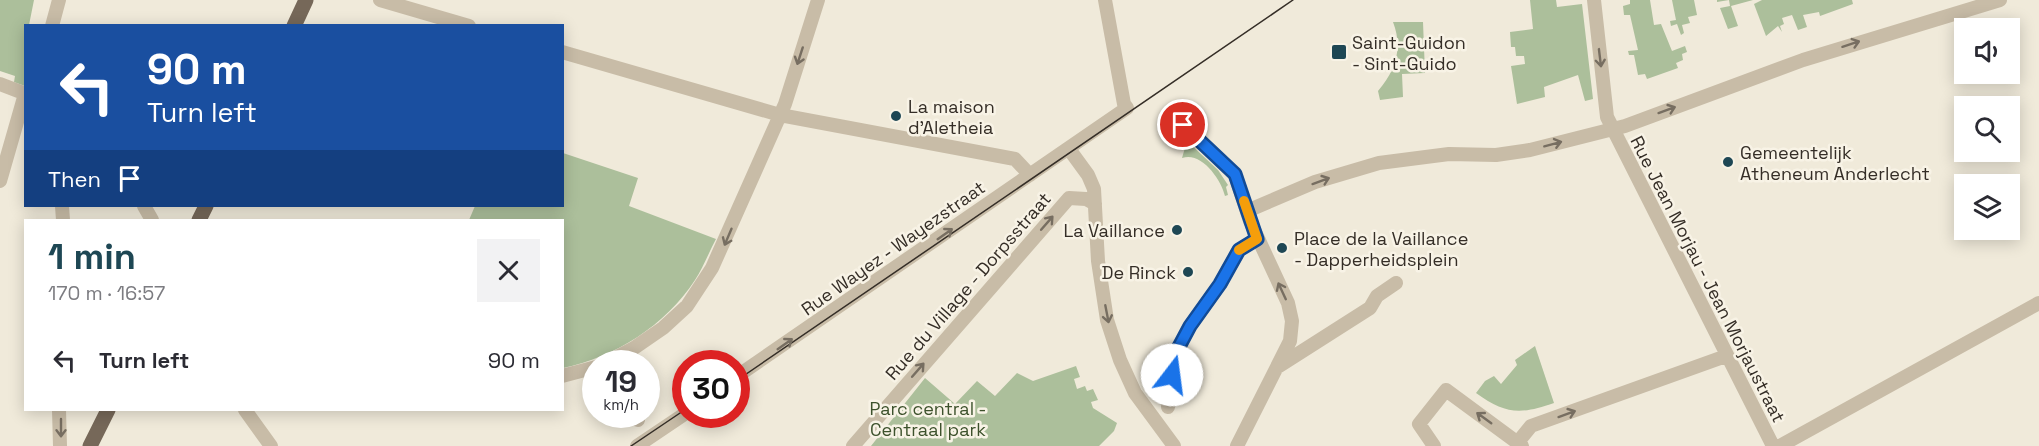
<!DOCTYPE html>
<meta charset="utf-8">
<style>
:root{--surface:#fff;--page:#f2f2f3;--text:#2b2b33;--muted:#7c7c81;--accent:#1e4754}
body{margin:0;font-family:"Space Grotesk",sans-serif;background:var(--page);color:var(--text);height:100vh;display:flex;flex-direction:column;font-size:22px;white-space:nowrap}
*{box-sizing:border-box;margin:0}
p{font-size:20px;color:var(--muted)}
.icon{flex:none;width:33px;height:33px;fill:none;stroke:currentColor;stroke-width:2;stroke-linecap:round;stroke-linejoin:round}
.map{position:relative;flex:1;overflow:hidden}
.details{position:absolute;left:24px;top:219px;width:540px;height:192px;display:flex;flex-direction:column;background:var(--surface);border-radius:0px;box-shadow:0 3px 15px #0003}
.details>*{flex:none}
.top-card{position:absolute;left:24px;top:24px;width:540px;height:183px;border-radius:0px;box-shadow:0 3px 15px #0003;background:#1a4fa0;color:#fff;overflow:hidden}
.tools{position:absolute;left:1954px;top:18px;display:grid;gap:12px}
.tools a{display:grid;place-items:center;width:66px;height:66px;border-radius:0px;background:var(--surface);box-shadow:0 3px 15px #0003;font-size:30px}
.speed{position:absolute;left:582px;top:350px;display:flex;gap:12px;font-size:30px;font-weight:700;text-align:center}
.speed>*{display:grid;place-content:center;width:78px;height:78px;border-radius:50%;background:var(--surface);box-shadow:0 3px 15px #0003;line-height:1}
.speed small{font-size:15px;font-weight:400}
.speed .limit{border:9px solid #d22;background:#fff;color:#111}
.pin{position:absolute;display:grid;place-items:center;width:51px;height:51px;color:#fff;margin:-26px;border:3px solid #fff;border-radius:50%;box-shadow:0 2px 6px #0007}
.me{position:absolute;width:66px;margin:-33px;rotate:15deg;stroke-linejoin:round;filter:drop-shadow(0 0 4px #0008)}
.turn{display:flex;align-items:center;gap:21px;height:126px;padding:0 24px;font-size:27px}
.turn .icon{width:78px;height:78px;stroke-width:2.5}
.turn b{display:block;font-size:42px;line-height:51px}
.then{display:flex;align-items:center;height:57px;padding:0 24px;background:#0003;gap:12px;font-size:22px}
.round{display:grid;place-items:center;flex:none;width:63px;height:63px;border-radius:0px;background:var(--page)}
.overview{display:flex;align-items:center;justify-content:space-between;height:102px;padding:0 24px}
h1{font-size:36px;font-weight:600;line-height:45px;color:var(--accent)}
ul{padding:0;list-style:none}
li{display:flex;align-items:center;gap:18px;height:78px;padding:0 24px}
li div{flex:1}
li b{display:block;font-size:22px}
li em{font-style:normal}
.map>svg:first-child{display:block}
</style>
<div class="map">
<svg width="2039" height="446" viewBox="0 0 2039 446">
<rect width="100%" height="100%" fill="#f0eada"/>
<path fill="#acbf9b" d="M 0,0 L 34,0 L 29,25 L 26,26 L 25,86 L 14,82 L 15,76 L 0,71 Z
M 1530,0 L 1556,0 L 1557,7 L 1582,4 L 1593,99 L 1585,101 L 1578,75 L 1544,87 L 1545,97 L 1517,104 L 1511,66 L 1525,64 L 1524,56 L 1516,56 L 1515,47 L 1511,47 L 1510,32 L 1533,29 Z
M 1630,0 L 1650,0 L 1654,25 L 1661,24 L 1672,51 L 1685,46 L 1687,52 L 1682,54 L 1683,60 L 1676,63 L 1678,68 L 1647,79 L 1645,74 L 1638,75 L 1634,55 L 1629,55 L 1628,51 L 1638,50 L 1630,15 L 1624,15 L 1623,6 L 1630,4 Z
M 1672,0 L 1694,0 L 1697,15 L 1688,17 L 1690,23 L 1682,25 L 1684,33 L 1681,35 L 1677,24 L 1671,26 L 1670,21 L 1676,20 Z
M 1717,0 L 1753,0 L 1731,6 L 1738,26 L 1728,29 L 1720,8 L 1730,6 L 1729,0 L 1717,2 Z
M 1762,0 L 1852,0 L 1853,4 L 1820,16 L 1819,12 L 1803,15 L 1807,27 L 1798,30 L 1792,15 L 1782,18 L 1784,24 L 1780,26 L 1782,32 L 1778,26 L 1766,36 L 1754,4 Z
M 1393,22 L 1423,22 L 1425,73 L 1402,74 L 1403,97 L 1380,100 L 1378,91 C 1396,70 1403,48 1393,22 Z
M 1187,141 L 1218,170 L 1228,185 L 1226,187 L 1228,195 L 1225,196 C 1221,179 1201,151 1182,158 Z
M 563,153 L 638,178 L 629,206 L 716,239 C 709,252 703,268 695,280 C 665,326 615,357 563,368 L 562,220 L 469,220 L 475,206 L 562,206 Z
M 1535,346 L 1554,403 C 1520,415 1505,414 1476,393 L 1485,381 L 1494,376 L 1501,384 L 1517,365 L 1515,360 Z
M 1076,366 L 1080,377 L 1074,379 L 1077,389 L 1085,386 L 1087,391 L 1093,389 L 1098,400 L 1091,402 L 1093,408 L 1117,423 L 1114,431 L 1099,446 L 871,446 L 925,378 L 955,404 L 977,381 L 995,396 L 1017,373 L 1033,381 Z"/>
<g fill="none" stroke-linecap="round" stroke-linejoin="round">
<path stroke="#c8bca7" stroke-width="14" d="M 380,0 L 469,26
M 1594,0 L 1607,117 L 1773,446
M 52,26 L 59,0
M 562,52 L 780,115 L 1015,159 L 1030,175
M 0,84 L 26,94
M 1183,125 L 1235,175 L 1250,221 L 1288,303 L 1292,321 L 1290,341 L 1237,446
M 1069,149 L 1088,175 L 1094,189 L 1098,261 L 1107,320 L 1120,360 L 1135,393 L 1174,446
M 0,181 L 25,94
M 62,206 L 63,220
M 144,206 L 152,220
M 1247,211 L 1315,182 L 1379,163 L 1449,154 L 1496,155 L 1530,150 L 1625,126 L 1803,60 L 2000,0
M 606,363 L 634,348 L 663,328 L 687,306 L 712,268 L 785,104 L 818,0
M 1279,366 L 1370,308 L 1377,296 L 1396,283
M 562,376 L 596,367
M 736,377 L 1127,108 L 1124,104 L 1105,0
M 1168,407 L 1173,358 L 1190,326 L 1220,284 L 1239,250 L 1257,239
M 59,410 L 60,446
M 245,410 L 271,446
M 634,414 L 638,420
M 1518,442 L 1531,426 L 1726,356
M 637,446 L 686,413
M 853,446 L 1069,198 L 1086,199 L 1095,204
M 1434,446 L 1419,424 L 1446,390 L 1522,446
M 1780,446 L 2039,303"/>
<path stroke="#766859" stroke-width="15" d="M 294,26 L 306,0
M 199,220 L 206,206
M 90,446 L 108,410"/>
<path stroke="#352e27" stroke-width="1.5" d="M 736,381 L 1293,0
M 631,446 L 686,409"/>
</g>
<defs><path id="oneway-shaft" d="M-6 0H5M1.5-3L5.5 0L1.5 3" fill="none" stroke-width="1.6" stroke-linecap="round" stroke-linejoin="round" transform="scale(1.5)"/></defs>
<g stroke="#776e61">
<use href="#oneway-shaft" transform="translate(1851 44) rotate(-18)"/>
<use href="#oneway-shaft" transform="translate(800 56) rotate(108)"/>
<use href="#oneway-shaft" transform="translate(1600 58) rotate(83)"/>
<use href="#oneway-shaft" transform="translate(1667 110) rotate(-20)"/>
<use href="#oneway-shaft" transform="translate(1553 144) rotate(-15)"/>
<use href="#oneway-shaft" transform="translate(1321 181) rotate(-20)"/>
<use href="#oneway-shaft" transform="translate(1047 223) rotate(-49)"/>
<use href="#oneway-shaft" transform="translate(945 234) rotate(-35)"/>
<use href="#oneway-shaft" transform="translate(728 237) rotate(113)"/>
<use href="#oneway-shaft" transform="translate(1282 291) rotate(-115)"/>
<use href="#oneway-shaft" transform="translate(1107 314) rotate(79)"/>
<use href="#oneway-shaft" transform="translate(785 344) rotate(-35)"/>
<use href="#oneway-shaft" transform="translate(918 370) rotate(-49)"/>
<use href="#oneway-shaft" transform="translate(1567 414) rotate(-20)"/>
<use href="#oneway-shaft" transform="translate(1484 418) rotate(-144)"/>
<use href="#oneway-shaft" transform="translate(61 428) rotate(90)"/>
</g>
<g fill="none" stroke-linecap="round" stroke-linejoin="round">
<defs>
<path id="route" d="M 1172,375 L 1173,358 L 1190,326 L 1220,284 L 1239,250 L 1257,239 L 1235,174 L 1183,125"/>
</defs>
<use href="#route" stroke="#114b97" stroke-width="15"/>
<use href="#route" stroke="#1a73e8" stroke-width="10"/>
<path stroke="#f59e0b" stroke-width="10" d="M 1239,250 L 1257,239 L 1244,201"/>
</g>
<g fill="#1e4754" stroke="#f8f3e6" stroke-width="2">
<rect x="1331" y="44" width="16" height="16" rx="3"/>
<circle cx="896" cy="116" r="6"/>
<circle cx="1728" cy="162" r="6"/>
<circle cx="1177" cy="230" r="6"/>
<circle cx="1282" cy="248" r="6"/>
<circle cx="1188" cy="272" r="6"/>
</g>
<g text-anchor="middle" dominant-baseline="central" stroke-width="5" stroke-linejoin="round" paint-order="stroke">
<g font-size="18" fill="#352e27" stroke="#f8f3e6" text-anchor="start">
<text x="1352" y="42">Saint-Guidon<tspan x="1352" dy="21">- Sint-Guido</tspan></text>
<text x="908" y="106">La maison<tspan x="908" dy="21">d'Aletheia</tspan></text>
<text x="1740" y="152">Gemeentelijk<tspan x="1740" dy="21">Atheneum Anderlecht</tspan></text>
<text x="1165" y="230" text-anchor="end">La Vaillance</text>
<text x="1294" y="238">Place de la Vaillance<tspan x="1294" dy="21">- Dapperheidsplein</tspan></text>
<text x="1176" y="272" text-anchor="end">De Rinck</text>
</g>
<g font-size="18" fill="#352e27" stroke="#f8f3e6">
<text transform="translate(893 248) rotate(-35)">Rue Wayez - Wayezstraat</text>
<text transform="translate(1708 279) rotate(63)">Rue Jean Morjau - Jean Morjaustraat</text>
<text transform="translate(968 286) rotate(-49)">Rue du Village - Dorpsstraat</text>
</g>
<g font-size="18" fill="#3d522c" stroke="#f8f3e6">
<text x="928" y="408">Parc central -<tspan x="928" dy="21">Centraal park</tspan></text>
</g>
</g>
</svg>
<div class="tools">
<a><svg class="icon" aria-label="sound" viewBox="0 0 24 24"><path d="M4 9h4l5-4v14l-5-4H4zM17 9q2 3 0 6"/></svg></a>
<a><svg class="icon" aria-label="search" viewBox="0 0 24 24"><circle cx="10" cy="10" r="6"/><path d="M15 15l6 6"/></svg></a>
<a><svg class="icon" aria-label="layers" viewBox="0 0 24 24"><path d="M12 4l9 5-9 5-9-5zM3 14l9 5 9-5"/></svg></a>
</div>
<div class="speed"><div>19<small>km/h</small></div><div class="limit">30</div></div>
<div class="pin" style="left:1183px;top:125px;background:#d93025"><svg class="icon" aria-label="arrive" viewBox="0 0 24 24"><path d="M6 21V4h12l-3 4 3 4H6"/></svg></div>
<svg class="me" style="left:1172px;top:375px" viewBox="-20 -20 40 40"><circle r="19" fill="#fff"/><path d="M0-13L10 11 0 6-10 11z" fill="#1a73e8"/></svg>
<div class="top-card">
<div class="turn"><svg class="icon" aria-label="left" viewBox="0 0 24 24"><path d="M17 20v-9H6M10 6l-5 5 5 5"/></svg><div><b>90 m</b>Turn left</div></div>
<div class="then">Then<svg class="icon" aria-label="arrive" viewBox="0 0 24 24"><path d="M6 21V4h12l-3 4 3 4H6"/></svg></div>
</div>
<section class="details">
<div class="overview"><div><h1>1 min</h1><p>170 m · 16:57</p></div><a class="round"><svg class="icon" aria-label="close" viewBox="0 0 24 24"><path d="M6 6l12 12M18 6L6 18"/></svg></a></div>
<ul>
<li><svg class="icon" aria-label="left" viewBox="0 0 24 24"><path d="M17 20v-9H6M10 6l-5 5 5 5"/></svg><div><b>Turn left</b></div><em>90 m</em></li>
</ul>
</section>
</div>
